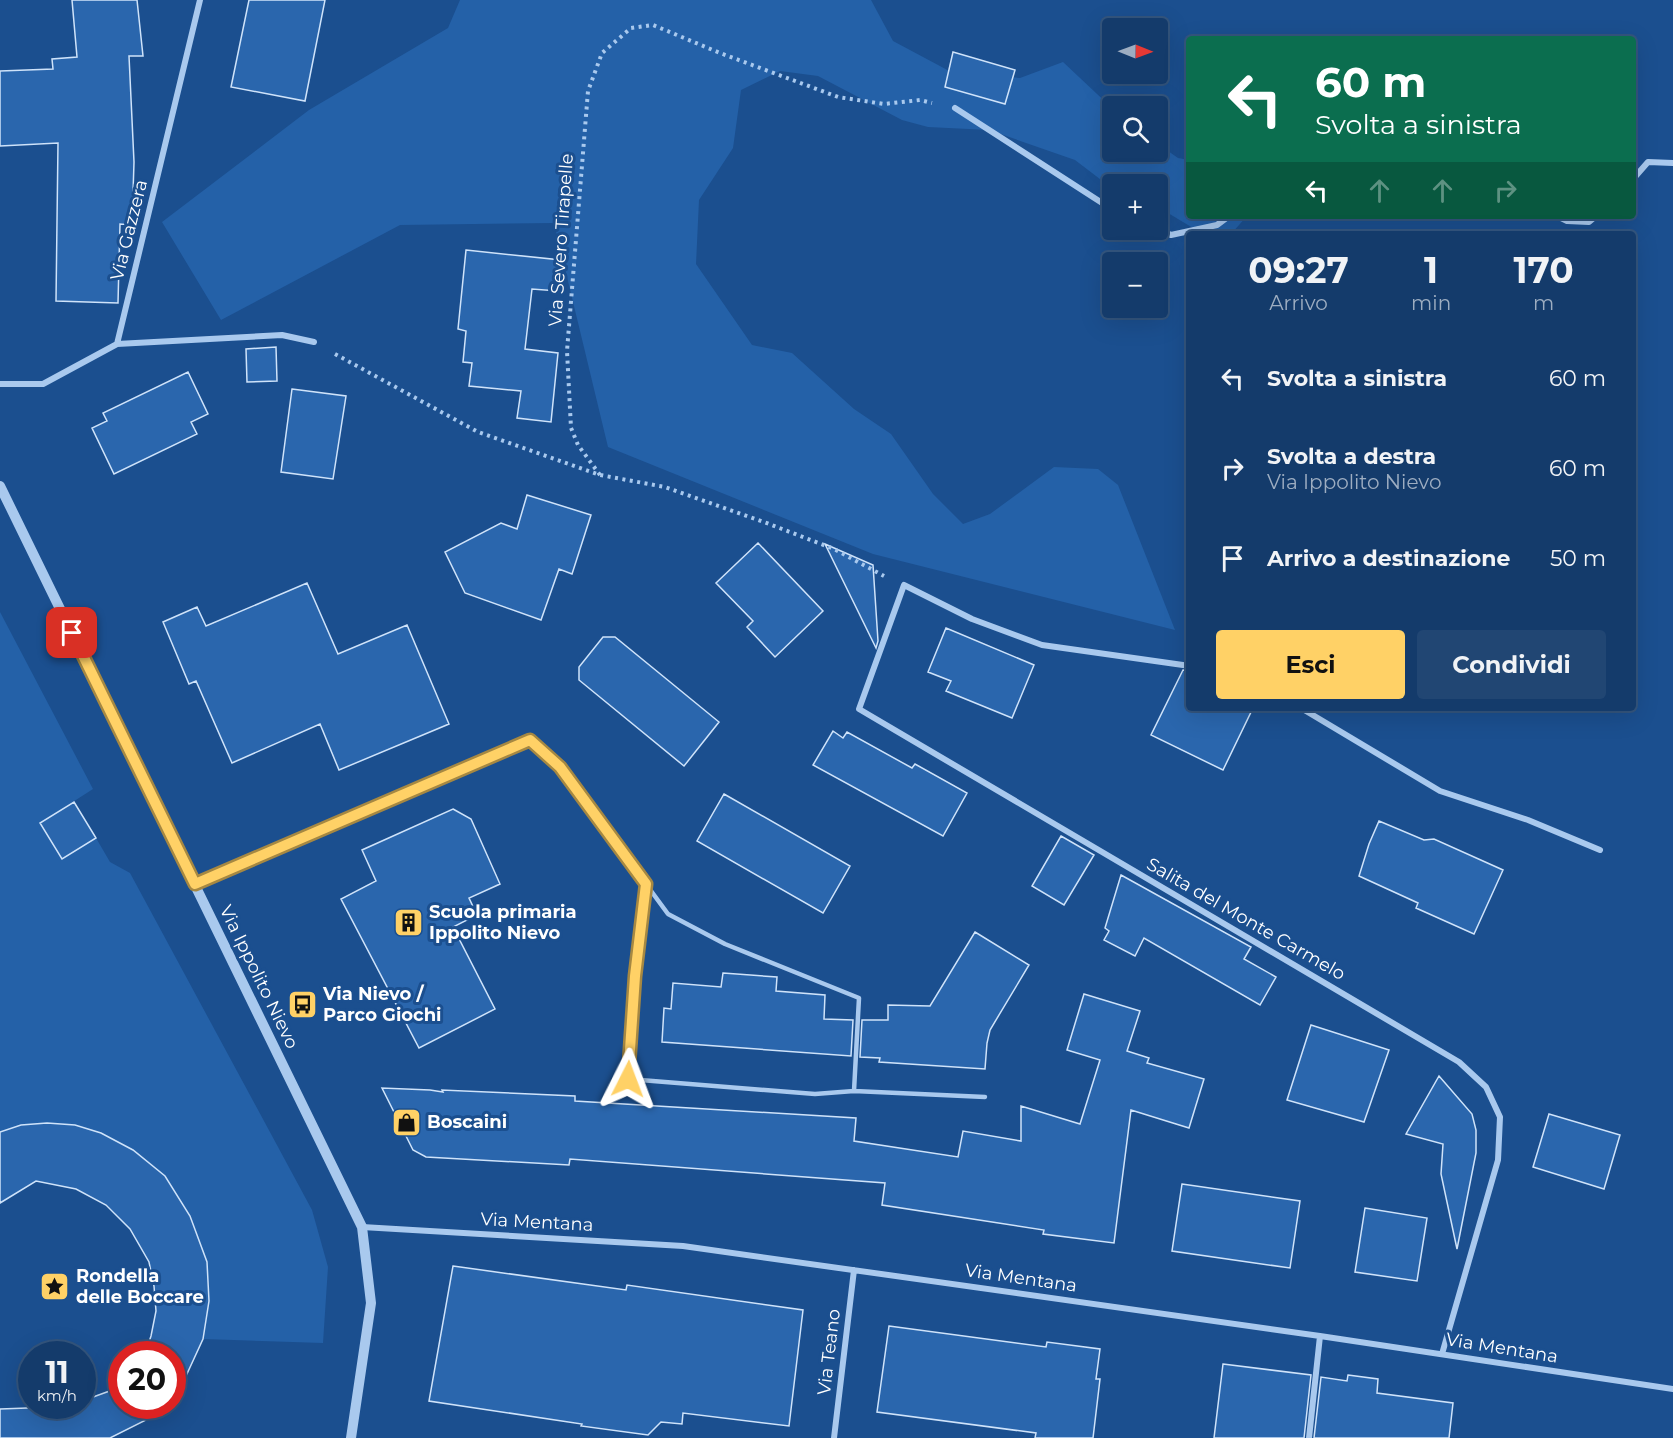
<!DOCTYPE html>
<html lang="it">
<meta charset="utf-8">
<style>
:root{--surface:#143b6b;--page:#214673;--text:#f1f3f6;--muted:#9dadc1;--line:#33557e;--accent:#ffd166}
body{margin:0;font-family:Montserrat,sans-serif;background:var(--page);color:var(--text);height:100vh;display:flex;flex-direction:column;font-size:22px;white-space:nowrap}
*{box-sizing:border-box;margin:0}
p{font-size:20px;color:var(--muted)}
.icon{flex:none;width:33px;height:33px;fill:none;stroke:currentColor;stroke-width:2;stroke-linecap:round;stroke-linejoin:round}
.map{position:relative;flex:1;overflow:hidden}
.details{position:absolute;left:1186px;top:231px;width:450px;height:480px;display:flex;flex-direction:column;background:var(--surface);border-radius:6px;box-shadow:0 6px 24px #0002,0 0 0 2px var(--line)}
.details>*{flex:none}
.top-card{position:absolute;left:1186px;top:36px;width:450px;height:183px;border-radius:6px;box-shadow:0 6px 24px #0002,0 0 0 2px var(--line);background:#0b6e4f;color:#fff;overflow:hidden}
.needle{width:39px;rotate:91deg}
.tools{position:absolute;left:1102px;top:18px;display:grid;gap:12px}
.tools a{display:grid;place-items:center;width:66px;height:66px;border-radius:6px;background:var(--surface);box-shadow:0 6px 24px #0002,0 0 0 2px var(--line);font-size:30px}
.speed{position:absolute;left:18px;top:1341px;display:flex;gap:12px;font-size:30px;font-weight:700;text-align:center}
.speed>*{display:grid;place-content:center;width:78px;height:78px;border-radius:50%;background:var(--surface);box-shadow:0 6px 24px #0002,0 0 0 2px var(--line);line-height:1}
.speed small{font-size:15px;font-weight:400}
.speed .limit{border:9px solid #d22;background:#fff;color:#111}
.pin{position:absolute;display:grid;place-items:center;width:51px;height:51px;color:#fff;margin:-26px;border-radius:12px;box-shadow:0 3px 9px #0006}
.me{position:absolute;width:66px;margin:-33px;rotate:3deg;stroke-linejoin:round;filter:drop-shadow(0 0 4px #0008)}
.turn{display:flex;align-items:center;gap:21px;height:126px;padding:0 30px;font-size:27px}
.turn .icon{width:78px;height:78px;stroke-width:2.5}
.turn b{display:block;font-size:42px;line-height:51px}
.lanes{display:flex;align-items:center;height:57px;padding:0 30px;background:#0003;justify-content:center;gap:30px;direction:ltr}
.lanes .off{opacity:.35}
.eta{display:flex;justify-content:space-evenly;align-items:center;height:102px;text-align:center}
.eta b{font-size:36px;font-weight:700;line-height:42px}
.primary-button{display:flex;gap:12px;margin-top:auto;padding:12px 30px}
.primary-button a{flex:1;height:69px;border-radius:6px;background:var(--accent);color:#111;font-size:24px;font-weight:700;line-height:69px;text-align:center}
.primary-button a+a{background:var(--page);color:var(--text)}
ul{padding:0;list-style:none}
li{display:flex;align-items:center;gap:18px;height:90px;padding:0 30px}
li div{flex:1}
li b{display:block;font-size:22px}
li em{font-style:normal}
.map>svg:first-child{display:block}
</style>
<div class="map">
<svg width="1673" height="1438" viewBox="0 0 1673 1438">
<rect width="100%" height="100%" fill="#1b4f8f"/>
<path fill="#2461a8" d="M 460,0 L 871,0 L 893,41 L 953,73 L 1020,78 L 1063,62 L 1113,109 L 1113,152 L 1158,152 L 1158,144 L 1178,158 L 1189,160 L 1190,216 L 1247,216 L 1231,234 L 1203,234 L 1158,207 L 1158,184 L 1113,184 L 1113,189 L 1075,160 L 989,130 L 928,127 L 902,120 L 818,76 L 780,71 L 741,90 L 733,148 L 699,200 L 696,264 L 752,345 L 792,353 L 854,409 L 891,434 L 933,494 L 963,524 L 990,514 L 1054,467 L 1098,469 L 1118,485 L 1175,630 L 873,554 L 608,447 L 554,223 L 400,225 L 221,320 L 162,222 L 309,110 L 448,28 Z
M 0,612 L 93,789 L 40,823 L 62,858 L 96,838 L 110,862 L 130,873 L 312,1210 L 328,1267 L 323,1343 L 203,1339 L 209,1301 L 207,1262 L 190,1216 L 165,1176 L 133,1150 L 101,1133 L 47,1123 L 21,1125 L 0,1132 Z"/>
<path fill="#2a66ad" stroke="#cfe3fa" stroke-width="1.5" d="M 72,0 L 137,0 L 143,56 L 129,56 L 134,162 L 132,225 L 120,224 L 118,303 L 56,301 L 58,143 L 0,146 L 0,71 L 53,69 L 52,59 L 77,57 Z
M 249,0 L 325,0 L 305,101 L 231,87 Z
M 953,52 L 1015,70 L 1005,104 L 945,87 Z
M 466,250 L 561,260 L 558,291 L 532,289 L 525,349 L 558,353 L 551,422 L 517,418 L 521,391 L 469,386 L 472,363 L 463,362 L 466,331 L 458,329 Z
M 276,347 L 277,381 L 247,382 L 246,349 Z
M 188,372 L 208,414 L 191,422 L 197,434 L 114,474 L 92,428 L 107,421 L 103,413 Z
M 292,389 L 346,396 L 333,479 L 281,472 Z
M 527,495 L 591,515 L 572,574 L 559,569 L 541,620 L 465,593 L 445,552 L 501,523 L 517,529 Z
M 758,543 L 823,611 L 775,657 L 747,627 L 753,621 L 716,583 Z
M 825,544 L 873,565 L 878,641 L 876,648 Z
M 307,583 L 338,654 L 407,625 L 449,724 L 339,770 L 320,724 L 232,763 L 196,681 L 189,684 L 163,622 L 197,607 L 206,626 Z
M 946,628 L 1034,665 L 1012,718 L 946,691 L 951,681 L 928,672 Z
M 603,637 L 615,637 L 719,722 L 684,766 L 579,680 L 579,667 Z
M 1183,670 L 1190,671 L 1190,708 L 1253,708 L 1223,770 L 1151,735 Z
M 833,731 L 843,738 L 847,732 L 912,768 L 915,764 L 967,793 L 943,836 L 813,765 Z
M 724,794 L 850,866 L 823,913 L 697,841 Z
M 74,802 L 96,838 L 62,859 L 40,823 Z
M 453,809 L 471,819 L 500,884 L 469,898 L 477,915 L 453,927 L 495,1009 L 419,1048 L 341,899 L 376,881 L 362,850 Z
M 1379,821 L 1424,840 L 1434,839 L 1503,870 L 1474,934 L 1416,908 L 1418,903 L 1359,876 L 1369,844 Z
M 1061,836 L 1094,855 L 1064,905 L 1032,886 Z
M 1121,875 L 1251,947 L 1244,959 L 1276,977 L 1260,1005 L 1144,938 L 1135,956 L 1104,940 L 1109,931 L 1105,928 Z
M 975,932 L 1029,965 L 990,1030 L 987,1043 L 985,1069 L 879,1062 L 880,1058 L 860,1057 L 862,1020 L 888,1020 L 888,1005 L 930,1006 Z
M 723,973 L 777,977 L 776,991 L 825,995 L 824,1019 L 853,1020 L 851,1056 L 662,1042 L 664,1008 L 671,1009 L 673,983 L 721,987 Z
M 1084,994 L 1140,1011 L 1127,1051 L 1149,1058 L 1147,1063 L 1204,1079 L 1189,1128 L 1131,1110 L 1114,1243 L 1043,1234 L 1044,1230 L 882,1205 L 885,1183 L 570,1159 L 569,1165 L 426,1157 L 413,1150 L 382,1088 L 430,1090 L 443,1092 L 442,1090 L 575,1096 L 575,1101 L 856,1118 L 854,1141 L 958,1157 L 963,1131 L 1021,1141 L 1021,1106 L 1080,1124 L 1100,1060 L 1067,1050 Z
M 1311,1025 L 1389,1050 L 1364,1122 L 1287,1100 Z
M 1439,1076 L 1472,1114 L 1476,1130 L 1476,1153 L 1457,1249 L 1441,1174 L 1443,1144 L 1406,1134 Z
M 1549,1114 L 1620,1135 L 1604,1189 L 1533,1167 Z
M 47,1123 L 75,1125 L 101,1133 L 133,1150 L 165,1176 L 190,1216 L 207,1262 L 209,1301 L 203,1339 L 180,1389 L 172,1395 L 172,1354 L 145,1354 L 151,1336 L 156,1311 L 154,1286 L 149,1262 L 130,1229 L 106,1205 L 76,1189 L 36,1181 L 0,1203 L 0,1132 L 21,1125 Z
M 1182,1184 L 1300,1201 L 1290,1268 L 1172,1251 Z
M 1365,1208 L 1427,1218 L 1417,1281 L 1355,1272 Z
M 453,1266 L 626,1290 L 627,1285 L 803,1310 L 789,1426 L 683,1413 L 682,1424 L 661,1422 L 648,1435 L 581,1426 L 582,1424 L 429,1401 Z
M 889,1326 L 1046,1347 L 1047,1342 L 1100,1349 L 1096,1379 L 1100,1379 L 1093,1438 L 1035,1438 L 1036,1433 L 877,1412 Z
M 1223,1364 L 1311,1375 L 1304,1438 L 1214,1438 Z
M 1348,1375 L 1378,1379 L 1377,1393 L 1453,1403 L 1449,1438 L 1314,1438 L 1321,1377 L 1347,1381 Z
M 122,1382 L 122,1406 L 160,1406 L 150,1418 L 110,1438 L 0,1438 L 0,1409 L 82,1406 L 82,1401 L 115,1389 Z"/>
<g fill="none" stroke-linecap="round" stroke-linejoin="round">
<path stroke="#a9c9ee" stroke-width="4" stroke-dasharray="3 4.5" stroke-linecap="butt" d="M 335,354 L 478,432 L 600,475 L 665,487 L 764,522 L 834,549 L 884,576
M 600,475 L 578,445 L 571,428 L 567,351 L 588,91 L 602,53 L 631,28 L 653,25 L 720,53 L 838,97 L 884,104 L 920,100 L 932,103"/>
<path stroke="#a9c9ee" stroke-width="4.5" d="M 195,884 L 530,740 L 560,767 L 668,914 L 725,944 L 859,998 L 854,1091 L 815,1094 L 628,1079 L 635,976 L 646,884
M 854,1091 L 985,1097"/>
<path stroke="#a9c9ee" stroke-width="6" d="M 955,108 L 1113,210
M 1634,178 L 1648,162 L 1673,163
M 1557,216 L 1567,221 L 1589,222 L 1596,216
M 1158,229 L 1171,235 L 1217,225 L 1229,216
M 117,344 L 282,335 L 314,342
M 0,384 L 43,384 L 117,344 L 200,0
M 1190,666 L 1042,645 L 972,619 L 904,585 L 859,709 L 1459,1062 L 1486,1087 L 1500,1117 L 1498,1160 L 1442,1354
M 1301,708 L 1440,791 L 1528,820 L 1600,850
M 362,1227 L 683,1246 L 1320,1336 L 1673,1389
M 834,1438 L 854,1270
M 1309,1438 L 1320,1336"/>
<path stroke="#a9c9ee" stroke-width="10" d="M 0,486 L 362,1227 L 371,1303 L 351,1438"/>
</g>
<g fill="none" stroke-linecap="round" stroke-linejoin="round">
<defs>
<path id="route" d="M 72,633 L 195,884 L 530,740 L 560,767 L 646,884 L 635,976 L 628,1079"/>
</defs>
<use href="#route" stroke="#a68842" stroke-width="15"/>
<use href="#route" stroke="#ffd166" stroke-width="10"/>
</g>
<defs>
<symbol id="building-square" viewBox="-11 -11 22 22"><rect x="-9" y="-9" width="18" height="18" rx="4" fill="#ffd166" stroke="#1b4f8f"/><path d="M-4-6H4V6H1V3H-1V6H-4ZM-2.5-4.3h1.7v1.8h-1.7ZM.8-4.3h1.7v1.8H.8ZM-2.5-1h1.7V.8h-1.7ZM.8-1h1.7V.8H.8Z" fill="#111"/></symbol>
<symbol id="bus-square" viewBox="-11 -11 22 22"><rect x="-9" y="-9" width="18" height="18" rx="4" fill="#ffd166" stroke="#1b4f8f"/><path d="M-5-6H5V4H4V6H2V4H-2V6H-4V4H-5ZM-3.5-4V0h7V-4ZM-3.5 1.2v1.5H-2V1.2ZM2 1.2v1.5H3.5V1.2Z" fill="#111"/></symbol>
<symbol id="shop-square" viewBox="-11 -11 22 22"><rect x="-9" y="-9" width="18" height="18" rx="4" fill="#ffd166" stroke="#1b4f8f"/><path d="M-5-2.5h2.3a2.7 3.5 0 0 1 5.4 0H5L5.5 6h-11ZM-1.5-2.5h3a1.5 2.3 0 0 0-3 0Z" fill="#111"/></symbol>
<symbol id="sight-square" viewBox="-11 -11 22 22"><rect x="-9" y="-9" width="18" height="18" rx="4" fill="#ffd166" stroke="#1b4f8f"/><path d="M0-6L1.8-2.2L6-1.7L2.9 1.2L3.7 5.4L0 3.3L-3.7 5.4L-2.9 1.2L-6-1.7L-1.8-2.2Z" fill="#111"/></symbol>
</defs>
<g fill-rule="evenodd">
<use href="#building-square" x="392" y="906" width="33" height="33"/>
<use href="#bus-square" x="286" y="988" width="33" height="33"/>
<use href="#shop-square" x="390" y="1106" width="33" height="33"/>
<use href="#sight-square" x="38" y="1270" width="33" height="33"/>
</g>
<g text-anchor="middle" dominant-baseline="central" stroke-width="6" stroke-linejoin="round" paint-order="stroke">
<g font-size="18" fill="#fff" stroke="#1b4f8f">
<text transform="translate(129 230) rotate(-76)">Via Gazzera</text>
<text transform="translate(561 240) rotate(-86)">Via Severo Tirapelle</text>
<text transform="translate(1246 919) rotate(30)">Salita del Monte Carmelo</text>
<text transform="translate(259 977) rotate(64)">Via Ippolito Nievo</text>
<text transform="translate(537 1222) rotate(3)">Via Mentana</text>
<text transform="translate(1021 1278) rotate(8)">Via Mentana</text>
<text transform="translate(1502 1348) rotate(9)">Via Mentana</text>
<text transform="translate(829 1352) rotate(-83)">Via Teano</text>
</g>
<g font-size="18" font-weight="bold" fill="#fff" stroke="#1b4f8f" text-anchor="start">
<text x="429" y="912">Scuola primaria<tspan x="429" dy="21">Ippolito Nievo</tspan></text>
<text x="323" y="994">Via Nievo /<tspan x="323" dy="21">Parco Giochi</tspan></text>
<text x="427" y="1122">Boscaini</text>
<text x="76" y="1276">Rondella<tspan x="76" dy="21">delle Boccare</tspan></text>
</g>
</g>
</svg>
<div class="tools">
<a><svg class="needle" viewBox="-14 -14 28 28"><path d="M0-13l5 13h-10z" fill="#e53935"/><path d="M0 13l5-13h-10z" fill="#9dadc1"/></svg></a>
<a><svg class="icon" aria-label="search" viewBox="0 0 24 24"><circle cx="10" cy="10" r="6"/><path d="M15 15l6 6"/></svg></a>
<a>+</a>
<a>−</a>
</div>
<div class="speed"><div>11<small>km/h</small></div><div class="limit">20</div></div>
<div class="pin" style="left:72px;top:633px;background:#d93025"><svg class="icon" aria-label="arrive" viewBox="0 0 24 24"><path d="M6 21V4h12l-3 4 3 4H6"/></svg></div>
<svg class="me" style="left:628px;top:1079px" viewBox="-20 -20 40 40"><path d="M0-17L14 15 0 8-14 15z" fill="#ffd166" stroke="#fff" stroke-width="4"/></svg>
<div class="top-card">
<div class="turn"><svg class="icon" aria-label="left" viewBox="0 0 24 24"><path d="M17 20v-9H6M10 6l-5 5 5 5"/></svg><div><b>60 m</b>Svolta a sinistra</div></div>
<div class="lanes"><svg class="icon" aria-label="left" viewBox="0 0 24 24"><path d="M17 20v-9H6M10 6l-5 5 5 5"/></svg><svg class="icon off" aria-label="ahead" viewBox="0 0 24 24"><path d="M12 20V5M6 11l6-6 6 6"/></svg><svg class="icon off" aria-label="ahead" viewBox="0 0 24 24"><path d="M12 20V5M6 11l6-6 6 6"/></svg><svg class="icon off" aria-label="right" viewBox="0 0 24 24"><path d="M7 20v-9h11M14 6l5 5-5 5"/></svg></div>
</div>
<section class="details">
<div class="eta">
<div><b>09:27</b><p>Arrivo</p></div>
<div><b>1</b><p>min</p></div>
<div><b>170</b><p>m</p></div>
</div>
<ul>
<li><svg class="icon" aria-label="left" viewBox="0 0 24 24"><path d="M17 20v-9H6M10 6l-5 5 5 5"/></svg><div><b>Svolta a sinistra</b></div><em>60 m</em></li>
<li><svg class="icon" aria-label="right" viewBox="0 0 24 24"><path d="M7 20v-9h11M14 6l5 5-5 5"/></svg><div><b>Svolta a destra</b><p>Via Ippolito Nievo</p></div><em>60 m</em></li>
<li><svg class="icon" aria-label="arrive" viewBox="0 0 24 24"><path d="M6 21V4h12l-3 4 3 4H6"/></svg><div><b>Arrivo a destinazione</b></div><em>50 m</em></li>
</ul>
<div class="primary-button"><a>Esci</a><a>Condividi</a></div>
</section>
</div>
